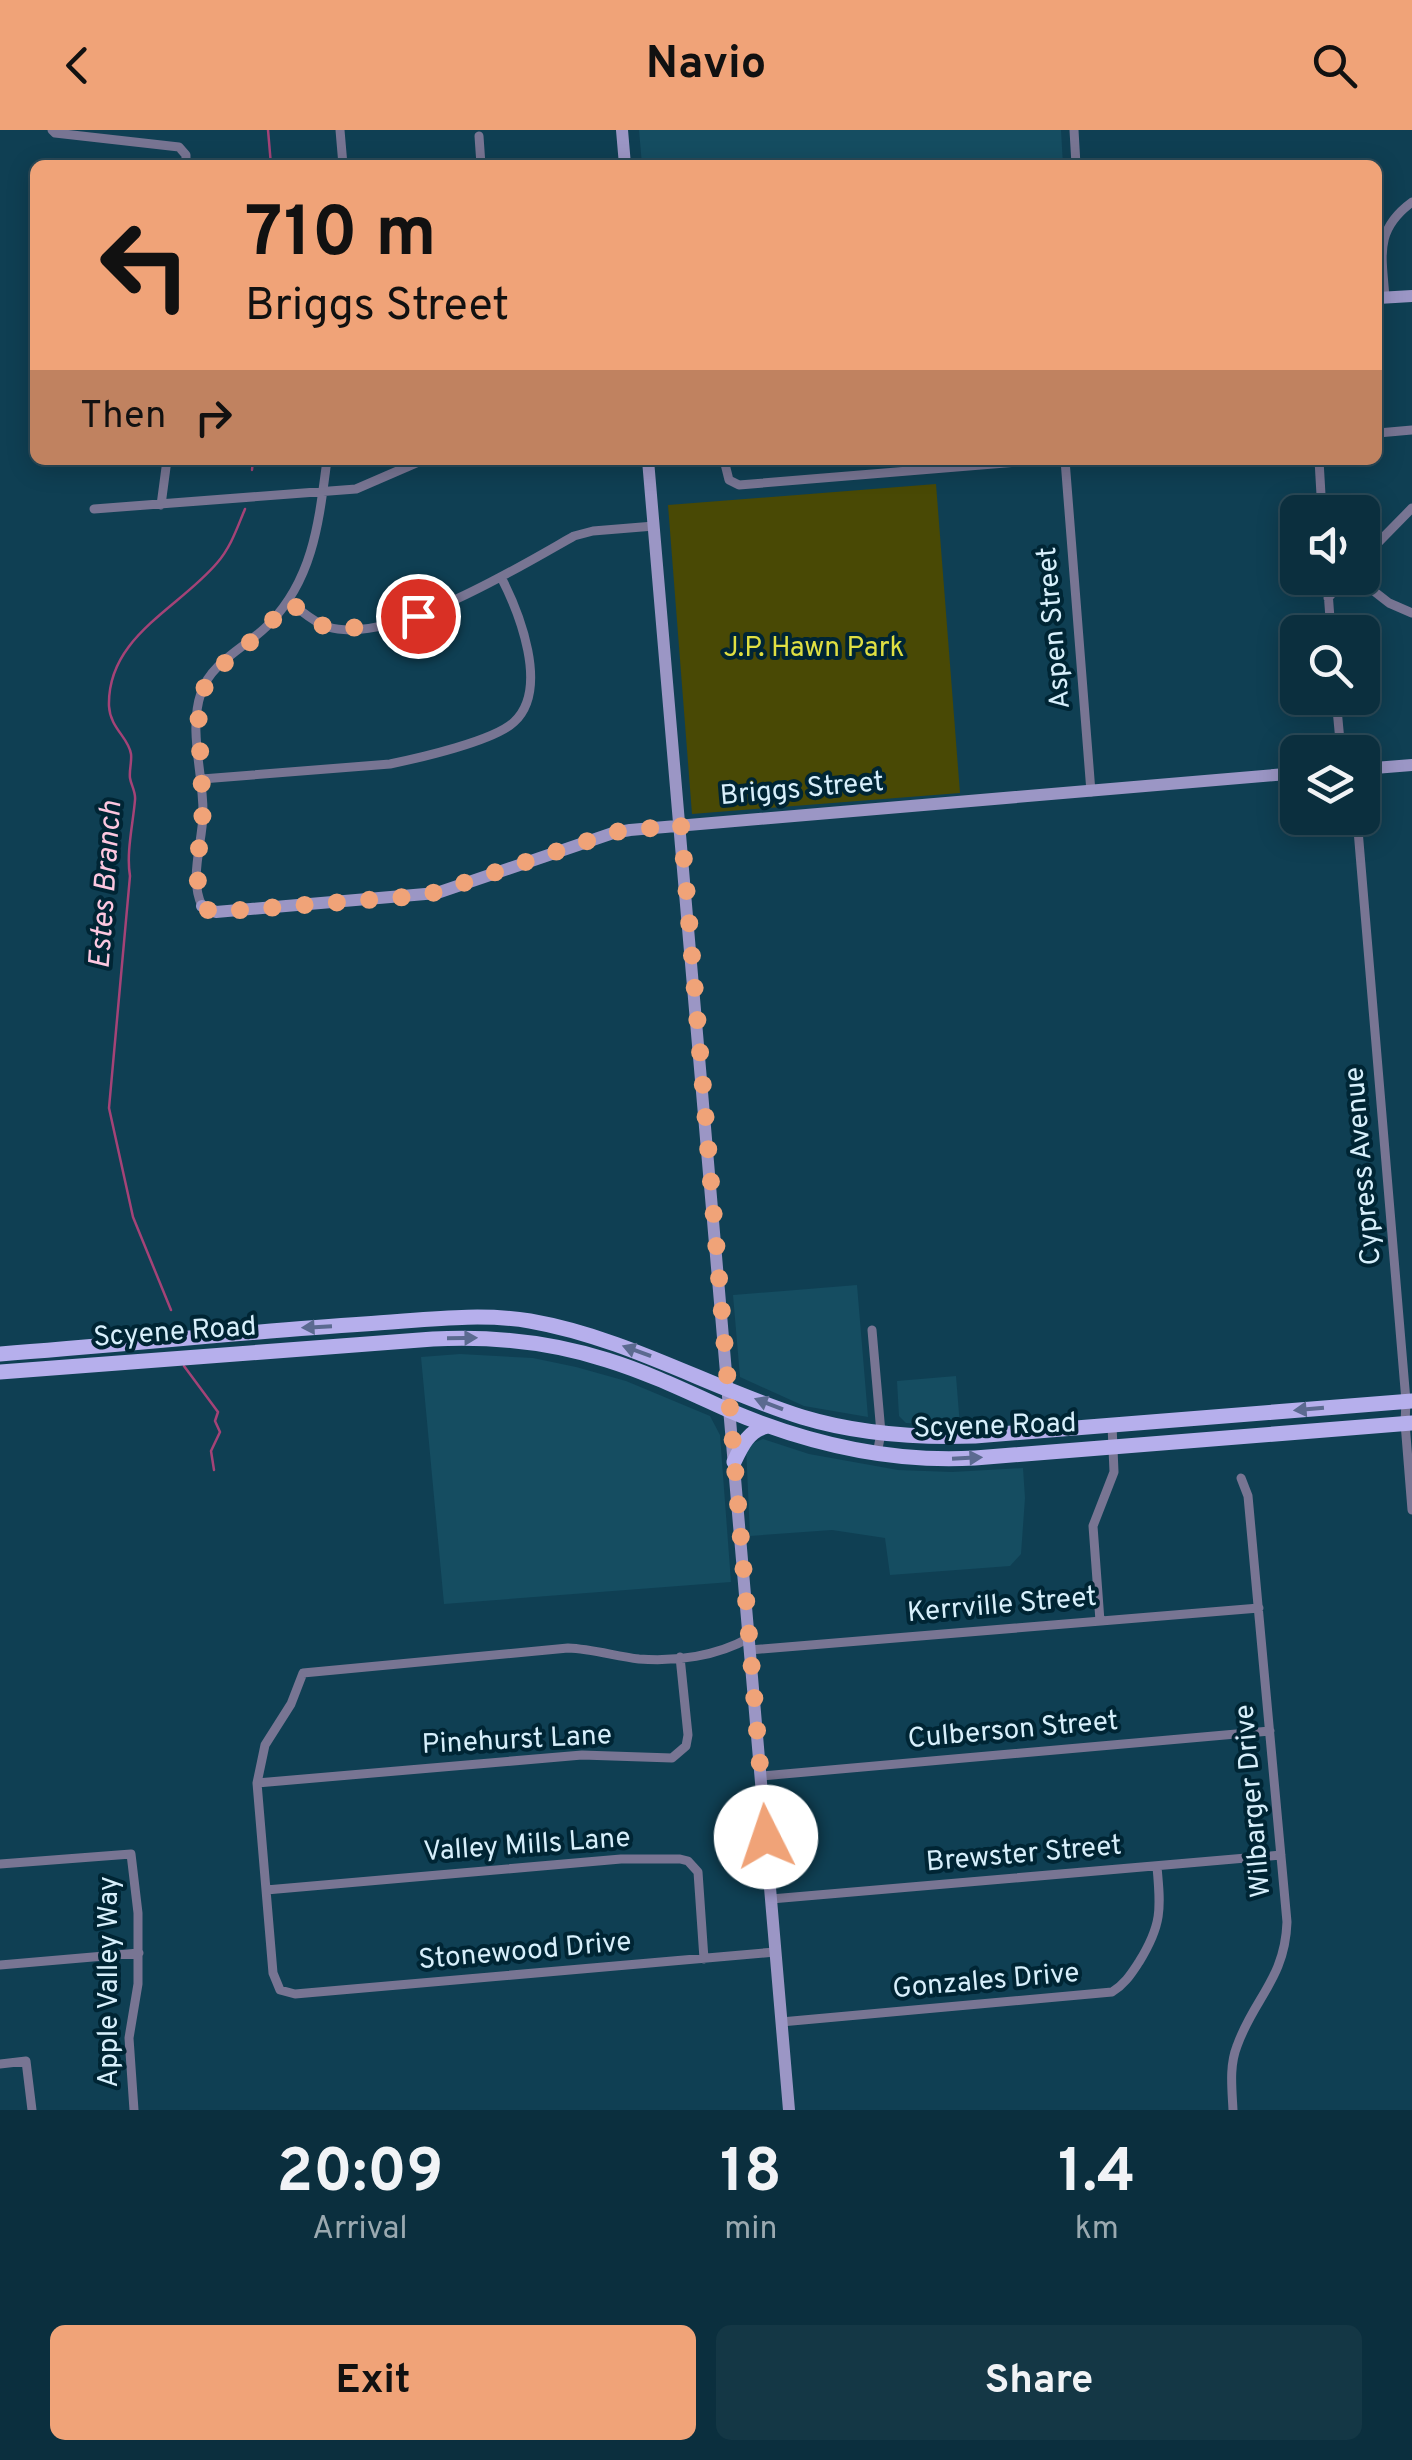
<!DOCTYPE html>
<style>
:root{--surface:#0b2f3e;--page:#143745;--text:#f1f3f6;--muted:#9aa9b0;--line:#2b4a58;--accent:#f0a378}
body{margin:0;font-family:Overpass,sans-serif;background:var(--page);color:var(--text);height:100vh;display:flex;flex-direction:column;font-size:38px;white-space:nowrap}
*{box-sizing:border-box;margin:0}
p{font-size:32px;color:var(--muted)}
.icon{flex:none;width:55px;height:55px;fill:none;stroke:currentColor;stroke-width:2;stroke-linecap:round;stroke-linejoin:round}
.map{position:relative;height:1980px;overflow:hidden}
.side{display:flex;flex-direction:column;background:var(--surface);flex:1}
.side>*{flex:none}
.top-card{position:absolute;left:30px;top:30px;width:1352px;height:305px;border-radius:15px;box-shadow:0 5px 25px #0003,0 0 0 2px var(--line);background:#f0a378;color:#111;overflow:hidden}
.controls{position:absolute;left:1280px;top:365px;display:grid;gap:20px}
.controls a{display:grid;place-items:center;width:100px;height:100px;border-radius:15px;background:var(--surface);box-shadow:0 5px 25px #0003,0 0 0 2px var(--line);font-size:50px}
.pin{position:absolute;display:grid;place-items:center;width:85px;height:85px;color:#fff;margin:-42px;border:5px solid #fff;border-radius:50%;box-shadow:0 2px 10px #0007}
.me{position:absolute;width:110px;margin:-55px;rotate:356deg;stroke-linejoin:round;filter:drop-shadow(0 0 8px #0008)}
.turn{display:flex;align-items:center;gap:35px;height:210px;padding:0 50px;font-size:45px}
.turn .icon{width:130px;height:130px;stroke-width:2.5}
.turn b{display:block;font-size:70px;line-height:85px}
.then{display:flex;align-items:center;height:95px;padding:0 50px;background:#0003;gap:20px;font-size:38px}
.eta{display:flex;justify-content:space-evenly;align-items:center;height:170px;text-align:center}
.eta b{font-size:60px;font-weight:700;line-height:70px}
.action{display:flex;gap:20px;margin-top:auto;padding:20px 50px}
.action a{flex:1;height:115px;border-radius:15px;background:var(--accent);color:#111;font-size:40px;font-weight:700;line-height:115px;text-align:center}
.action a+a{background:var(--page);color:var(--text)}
header{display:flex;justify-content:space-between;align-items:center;height:130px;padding:0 50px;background:var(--accent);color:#111;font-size:45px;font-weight:700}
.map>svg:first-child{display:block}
</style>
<header><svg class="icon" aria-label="back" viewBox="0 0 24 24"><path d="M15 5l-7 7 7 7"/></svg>Navio<svg class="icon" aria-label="search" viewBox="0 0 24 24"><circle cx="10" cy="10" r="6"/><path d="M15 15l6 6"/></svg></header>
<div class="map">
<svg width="1412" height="1980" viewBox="0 0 1412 1980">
<rect width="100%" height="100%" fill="#0f3f53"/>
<path fill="#154d61" d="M 639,0 L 1061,0 L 1063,35 L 642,35 Z
M 857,1155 L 868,1287 L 804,1276 L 740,1247 L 733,1165 Z
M 460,1224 L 533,1228 L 576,1237 L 626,1251 L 710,1286 L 720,1305 L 731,1452 L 444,1474 L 421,1227 Z
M 956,1246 L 960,1296 L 906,1293 L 899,1286 L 897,1251 Z
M 763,1309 L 809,1324 L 898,1340 L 952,1342 L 1023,1338 L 1025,1368 L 1021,1424 L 1010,1436 L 890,1445 L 885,1408 L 832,1400 L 750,1406 L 746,1316 Z"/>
<path fill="#494905" d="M 936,354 L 960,663 L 692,684 L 668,375 Z"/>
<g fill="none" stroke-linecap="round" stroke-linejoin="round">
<path stroke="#a44377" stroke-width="2.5" d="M 268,0 L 271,35
M 252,340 L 253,330
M 171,1180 L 133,1087 L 109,978 L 130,746 C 126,723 133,694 135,670 C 136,662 131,655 130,648 C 129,640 132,632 131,624 C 129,608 110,598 109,576 C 107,507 178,479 217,433 C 231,417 237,398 245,379
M 184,1236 L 218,1282 L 215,1291 L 220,1302 L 211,1321 L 214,1340"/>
<path stroke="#787593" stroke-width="9" d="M 52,0 L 55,3 L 179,17 L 186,25 L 186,35
M 340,0 L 343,35
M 1074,0 L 1076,35
M 479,6 L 481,35
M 1385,168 C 1382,125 1374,100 1412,72
M 1378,303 L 1412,300
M 724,330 L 729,350 L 739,355 L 1043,330
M 1065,330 L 1091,662
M 1319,330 L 1322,382
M 161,375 L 167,330
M 94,379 L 356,359 L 423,330
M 1362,429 L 1412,378
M 1327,448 L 1331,502
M 1357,448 L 1389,473 L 1412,483
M 1328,468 L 1346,448
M 289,472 C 301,480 314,493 328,497 C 391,516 519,437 574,406 L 593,401 L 654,396
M 1336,568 L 1341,622
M 202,649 L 390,634 C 419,628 494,611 514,592 C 550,559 519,482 501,447
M 1357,688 L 1406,1271 L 1405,1293 L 1412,1380
M 202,776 C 189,748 202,715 203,685 C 204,646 188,601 201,563 C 211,531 249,516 270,493 C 314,447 319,390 327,330
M 872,1200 L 881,1303 L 877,1324
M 1100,1491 L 1093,1396 L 1114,1342 L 1112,1295
M 749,1508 C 717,1526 676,1532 639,1529 C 615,1526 592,1519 568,1518 L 303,1543 L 291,1574 L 265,1615 L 257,1653 L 273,1843 L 280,1860 L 295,1864 L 775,1822
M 750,1520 L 1259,1478
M 761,1646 L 1270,1601
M 257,1653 L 582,1625 L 672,1628 L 686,1616 L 688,1605 L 680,1527
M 0,1734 L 131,1724 L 138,1783 L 138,1854 L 129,1908 L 134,1980
M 266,1760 L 621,1729 L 680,1729 L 688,1731 L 698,1742 L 704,1829
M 771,1769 L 1281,1725
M 0,1835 L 139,1823
M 781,1892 L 1112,1862 C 1125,1854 1131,1844 1139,1832 C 1162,1795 1161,1779 1157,1737
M 0,1934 L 26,1931 L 32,1980
M 1233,1980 C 1232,1959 1229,1936 1237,1916 C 1254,1868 1285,1849 1287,1792 L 1248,1366 L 1241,1348"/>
<path stroke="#9b96c5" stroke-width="12" d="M 622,0 L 625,35
M 1378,168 L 1412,166
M 648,330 L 789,1980
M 1362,639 L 1412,635
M 202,776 L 216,782 L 437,763 L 613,703 L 630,700 L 1298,643"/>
<path stroke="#b6afec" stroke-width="15" d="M 0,1224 C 121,1215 242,1202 364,1194 C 418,1191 476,1182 530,1191 C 627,1208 710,1258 802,1287 C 858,1304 918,1308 975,1306 L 1412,1271
M 0,1242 L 433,1209 C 492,1206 551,1212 607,1230 C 649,1243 688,1262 728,1280 C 806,1313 889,1333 975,1328 L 1412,1293
M 734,1332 C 742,1315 749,1300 768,1296"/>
</g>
<defs><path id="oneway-solid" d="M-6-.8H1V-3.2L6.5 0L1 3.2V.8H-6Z" transform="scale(2.5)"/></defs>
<g fill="#5b6a90">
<use href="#oneway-solid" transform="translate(317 1197) rotate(177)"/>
<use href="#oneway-solid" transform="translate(462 1208) rotate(-1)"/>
<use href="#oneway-solid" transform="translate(637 1221) rotate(-160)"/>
<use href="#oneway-solid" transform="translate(769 1274) rotate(-159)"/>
<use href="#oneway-solid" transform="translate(1309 1279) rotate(175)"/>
<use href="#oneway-solid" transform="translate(967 1328) rotate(-3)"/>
</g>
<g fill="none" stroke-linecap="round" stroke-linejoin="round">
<path stroke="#f0a378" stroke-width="18" stroke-dasharray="0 32.4" d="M 418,486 L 341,500 L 321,495 L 289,472 C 276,487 263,501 248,514 C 225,533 205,545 198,576 L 203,681 L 197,737 L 199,768 L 208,780 L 216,782 L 418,766 L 437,762 L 614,702 L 681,695 L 766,1707"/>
</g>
<g text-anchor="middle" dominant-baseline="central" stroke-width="8" stroke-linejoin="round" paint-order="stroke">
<g font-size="28" fill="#d7effb" stroke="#002534">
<text transform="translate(1055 498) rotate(-95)">Aspen Street</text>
<text transform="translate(802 660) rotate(-5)">Briggs Street</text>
<text transform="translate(1364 1036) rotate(-95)">Cypress Avenue</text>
<text transform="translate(175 1203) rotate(-4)">Scyene Road</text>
<text transform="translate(995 1297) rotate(-2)">Scyene Road</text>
<text transform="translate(1002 1476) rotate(-5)">Kerrville Street</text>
<text transform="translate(1013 1601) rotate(-5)">Culberson Street</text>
<text transform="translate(517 1611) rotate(-3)">Pinehurst Lane</text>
<text transform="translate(1254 1671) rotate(-95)">Wilbarger Drive</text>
<text transform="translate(527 1716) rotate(-4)">Valley Mills Lane</text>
<text transform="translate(1024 1725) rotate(-5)">Brewster Street</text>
<text transform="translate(525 1822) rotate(-5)">Stonewood Drive</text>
<text transform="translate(110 1852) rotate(-90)">Apple Valley Way</text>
<text transform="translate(986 1852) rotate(-5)">Gonzales Drive</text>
</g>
<g font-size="28" fill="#dfdf42" stroke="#002534">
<text x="814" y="519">J.P. Hawn Park</text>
</g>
<g font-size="30" font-style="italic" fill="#fdc7e0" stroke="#002534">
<text transform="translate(107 755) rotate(-86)">Estes Branch</text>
</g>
</g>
</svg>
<div class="controls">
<a><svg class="icon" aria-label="sound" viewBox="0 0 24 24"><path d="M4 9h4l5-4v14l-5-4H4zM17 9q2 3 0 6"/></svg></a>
<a><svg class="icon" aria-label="search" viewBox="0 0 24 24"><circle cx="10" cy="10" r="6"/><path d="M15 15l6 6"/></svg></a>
<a><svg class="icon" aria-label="layers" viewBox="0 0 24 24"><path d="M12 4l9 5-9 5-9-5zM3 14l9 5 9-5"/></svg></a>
</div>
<div class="pin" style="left:418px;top:486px;background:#d93025"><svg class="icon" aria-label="arrive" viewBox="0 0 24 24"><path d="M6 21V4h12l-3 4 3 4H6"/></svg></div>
<svg class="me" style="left:766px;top:1707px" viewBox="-20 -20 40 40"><circle r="19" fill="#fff"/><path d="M0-13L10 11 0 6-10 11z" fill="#f0a378"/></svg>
<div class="top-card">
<div class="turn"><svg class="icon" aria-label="left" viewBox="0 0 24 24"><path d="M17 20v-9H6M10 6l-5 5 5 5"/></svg><div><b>710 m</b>Briggs Street</div></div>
<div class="then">Then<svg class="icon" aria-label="right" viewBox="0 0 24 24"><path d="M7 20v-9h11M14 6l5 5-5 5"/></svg></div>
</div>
</div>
<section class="side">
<div class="eta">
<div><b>20:09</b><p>Arrival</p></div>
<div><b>18</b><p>min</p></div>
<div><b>1.4</b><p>km</p></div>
</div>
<div class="action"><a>Exit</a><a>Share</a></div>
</section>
